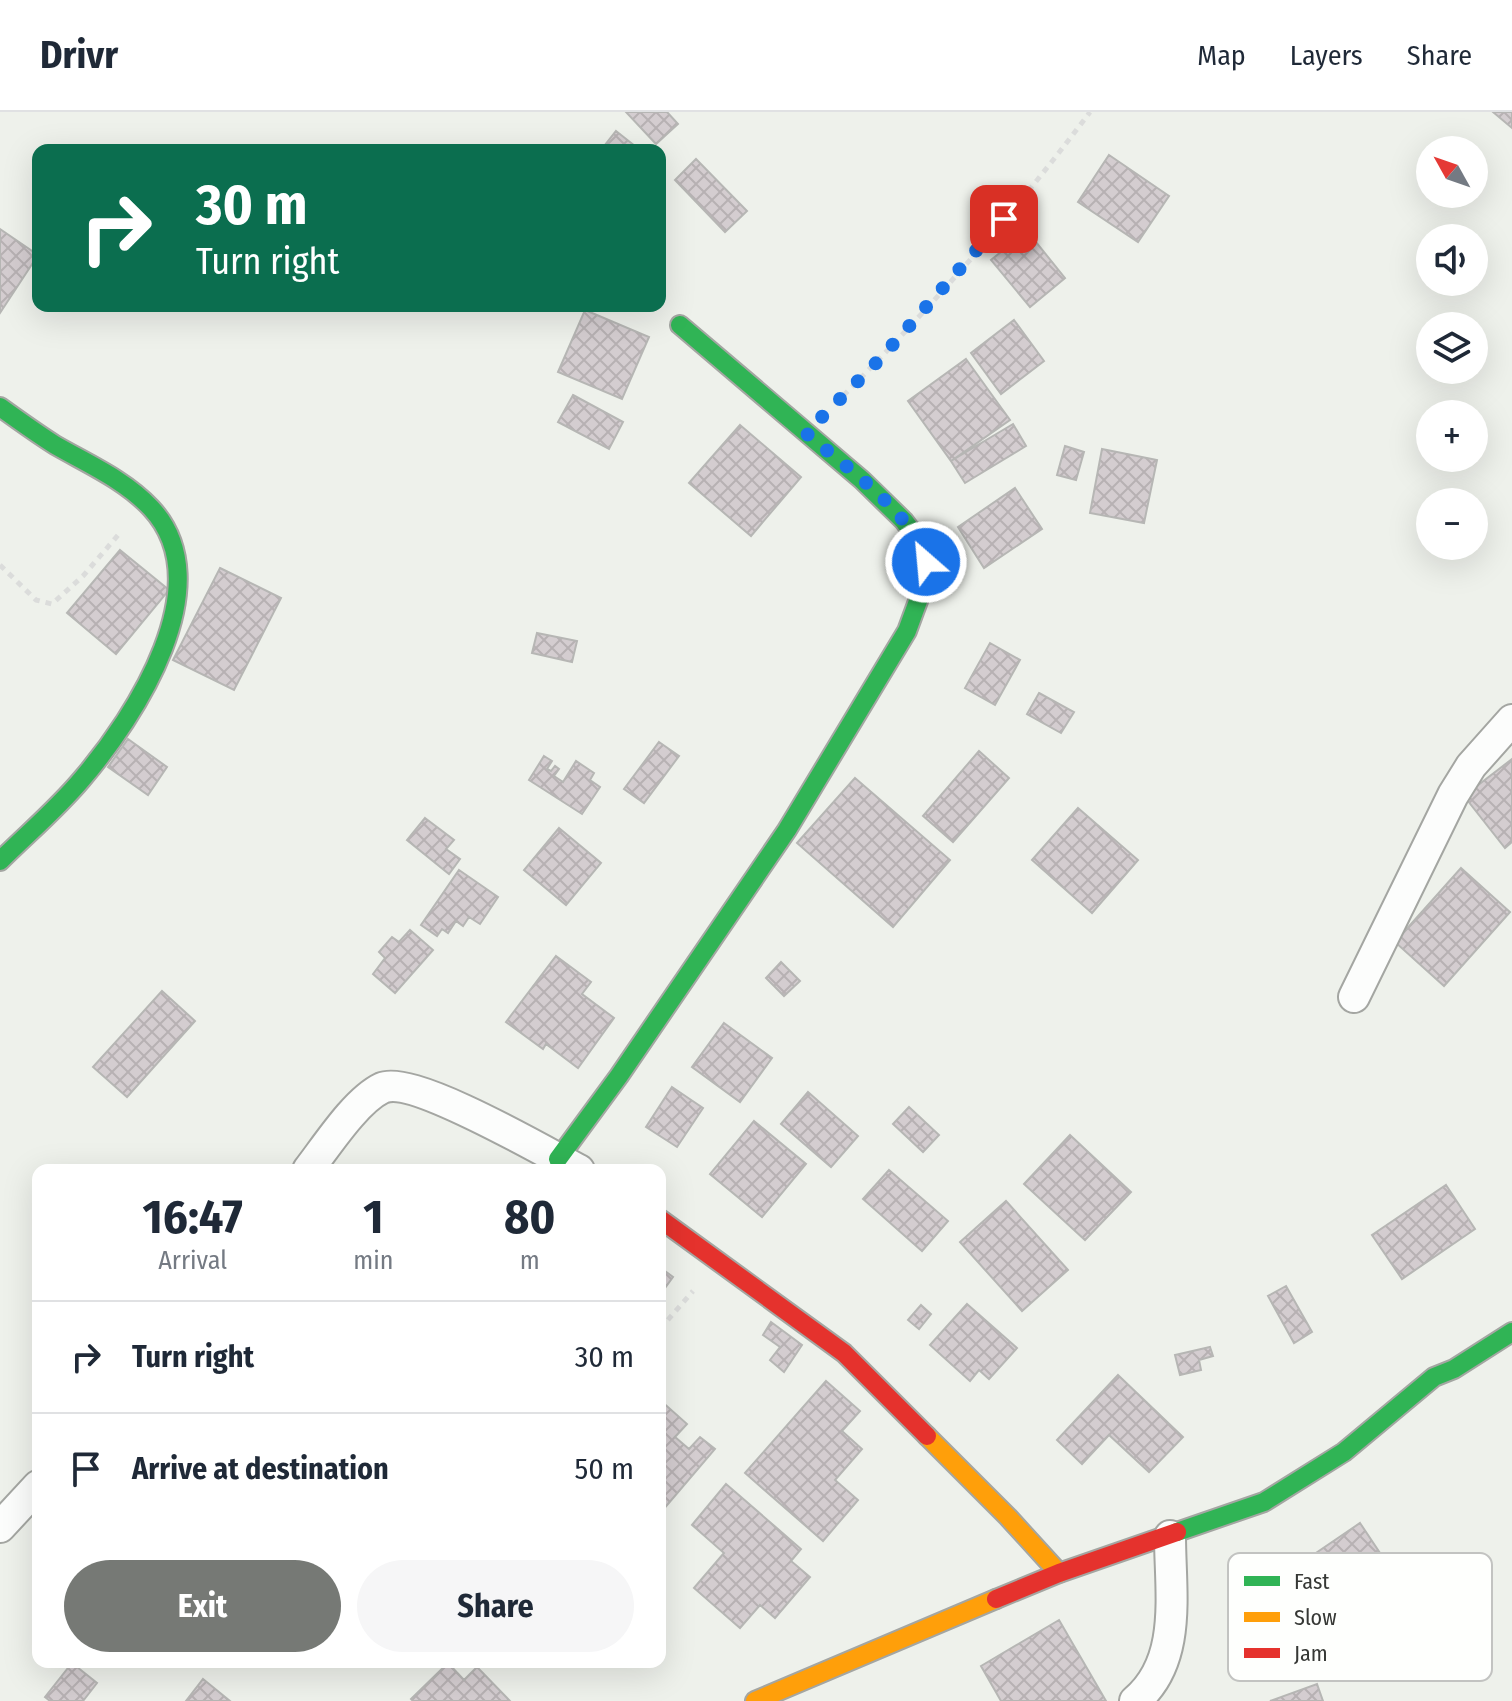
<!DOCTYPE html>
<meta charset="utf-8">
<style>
:root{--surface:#fff;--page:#f6f6f7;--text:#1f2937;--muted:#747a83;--line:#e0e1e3;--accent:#767975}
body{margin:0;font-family:"Fira Sans Condensed",sans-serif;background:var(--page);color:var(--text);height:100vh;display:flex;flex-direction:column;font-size:30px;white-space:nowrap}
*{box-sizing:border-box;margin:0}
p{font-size:26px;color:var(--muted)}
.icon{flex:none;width:44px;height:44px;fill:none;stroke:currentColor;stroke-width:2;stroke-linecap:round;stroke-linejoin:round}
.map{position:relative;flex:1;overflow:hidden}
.details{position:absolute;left:32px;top:1052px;width:634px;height:504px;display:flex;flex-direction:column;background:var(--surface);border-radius:16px;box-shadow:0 8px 32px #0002}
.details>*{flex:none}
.hud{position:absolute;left:32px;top:32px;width:634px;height:168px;border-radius:16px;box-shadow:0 8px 32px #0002;background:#0b6e4f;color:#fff;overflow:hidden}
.needle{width:52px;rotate:310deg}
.buttons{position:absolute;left:1416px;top:24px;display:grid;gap:16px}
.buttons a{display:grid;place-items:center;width:72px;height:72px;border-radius:50%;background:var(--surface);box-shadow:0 8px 32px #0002;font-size:40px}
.pin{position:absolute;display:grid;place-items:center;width:68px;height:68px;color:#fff;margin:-34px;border-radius:16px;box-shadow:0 4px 12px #0006}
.me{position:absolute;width:88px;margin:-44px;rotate:333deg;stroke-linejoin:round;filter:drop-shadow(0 0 6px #0008)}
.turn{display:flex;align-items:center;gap:28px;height:168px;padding:0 32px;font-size:36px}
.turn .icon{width:104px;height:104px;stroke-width:2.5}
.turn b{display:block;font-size:56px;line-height:68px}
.eta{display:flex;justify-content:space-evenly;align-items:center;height:136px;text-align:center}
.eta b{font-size:48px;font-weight:700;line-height:56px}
.cta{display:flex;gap:16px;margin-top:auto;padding:16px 32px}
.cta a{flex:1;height:92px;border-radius:48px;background:var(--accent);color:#fff;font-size:32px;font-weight:700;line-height:92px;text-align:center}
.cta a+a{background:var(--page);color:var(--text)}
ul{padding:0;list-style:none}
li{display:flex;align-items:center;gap:24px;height:112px;padding:0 32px;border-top:2px solid var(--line)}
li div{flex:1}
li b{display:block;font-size:30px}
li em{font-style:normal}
header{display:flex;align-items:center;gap:48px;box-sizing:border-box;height:112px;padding:0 40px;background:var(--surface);border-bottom:2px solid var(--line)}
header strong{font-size:38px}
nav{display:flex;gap:44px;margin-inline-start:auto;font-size:28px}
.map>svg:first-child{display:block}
</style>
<header>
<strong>Drivr</strong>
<nav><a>Map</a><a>Layers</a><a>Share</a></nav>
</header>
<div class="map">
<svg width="1512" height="1589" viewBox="0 0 1512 1589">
<defs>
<pattern id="building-cross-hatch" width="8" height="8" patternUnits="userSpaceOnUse" patternTransform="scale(2)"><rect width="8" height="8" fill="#d4cdd0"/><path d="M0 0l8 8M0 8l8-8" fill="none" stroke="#b7b1b3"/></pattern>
</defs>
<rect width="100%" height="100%" fill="#eef1eb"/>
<path fill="url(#building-cross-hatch)" stroke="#b6b6b4" stroke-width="2" d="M 626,0 L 667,0 L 678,12 L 656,32 Z
M 1493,0 L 1512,0 L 1512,16 Z
M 616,19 L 640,38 L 601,38 Z
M 1109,43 L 1169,84 L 1138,130 L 1078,90 Z
M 696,47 L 747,99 L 725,120 L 675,68 Z
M 0,117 L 38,143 L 0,201 Z
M 1027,119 L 1065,166 L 1030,195 L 991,148 Z
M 585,198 L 649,225 L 622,287 L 558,260 Z
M 1014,208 L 1044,249 L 1001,282 L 971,241 Z
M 966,247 L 1010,308 L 951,349 L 908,289 Z
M 573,283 L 623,310 L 609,337 L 558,310 Z
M 1013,312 L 1026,334 L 965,371 L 951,349 Z
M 740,313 L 801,365 L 751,424 L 689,371 Z
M 1065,334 L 1084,340 L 1076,368 L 1057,363 Z
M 1102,337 L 1157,348 L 1144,411 L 1090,401 Z
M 1015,376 L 1042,417 L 984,456 L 958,415 Z
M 120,438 L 169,478 L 116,542 L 67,501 Z
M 220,456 L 281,486 L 234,578 L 173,548 Z
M 537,521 L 577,529 L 572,550 L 532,541 Z
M 990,531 L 1020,548 L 995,593 L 965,576 Z
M 1039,581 L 1074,600 L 1061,621 L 1027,602 Z
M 128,627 L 167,655 L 148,683 L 108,655 Z
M 659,630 L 679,644 L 644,691 L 624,677 Z
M 979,639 L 1009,666 L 953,730 L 923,704 Z
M 544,644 L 552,649 L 547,657 L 551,659 L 555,654 L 559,657 L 554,664 L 563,670 L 576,649 L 594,661 L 590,668 L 600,675 L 582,702 L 529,668 Z
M 1512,647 L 1512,730 L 1505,736 L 1464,684 Z
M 855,666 L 950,748 L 893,815 L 797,731 Z
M 1078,696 L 1138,748 L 1092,801 L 1032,748 Z
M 425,706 L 454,728 L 446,737 L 460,747 L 449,762 L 407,728 Z
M 559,716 L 601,751 L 566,793 L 524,758 Z
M 1461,756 L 1510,800 L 1444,874 L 1395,830 Z
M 459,758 L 498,785 L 480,812 L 469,805 L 463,814 L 456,809 L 448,821 L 442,817 L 437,824 L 421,813 Z
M 410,818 L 433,838 L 395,881 L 373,862 L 385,846 L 379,840 L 392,825 L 399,830 Z
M 556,844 L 591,870 L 582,882 L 614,906 L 578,956 L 546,932 L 543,937 L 506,910 Z
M 781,850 L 800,869 L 784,884 L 766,866 Z
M 162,879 L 195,909 L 127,985 L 93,955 Z
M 724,911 L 772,946 L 740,990 L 692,955 Z
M 672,975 L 703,996 L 677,1035 L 646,1015 Z
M 808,980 L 858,1024 L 831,1055 L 781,1012 Z
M 909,995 L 939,1023 L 923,1040 L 893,1012 Z
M 754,1009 L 806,1052 L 762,1105 L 710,1062 Z
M 1070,1023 L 1131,1080 L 1085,1128 L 1024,1072 Z
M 889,1058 L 948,1109 L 922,1139 L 863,1087 Z
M 1446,1073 L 1475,1117 L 1402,1167 L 1372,1123 Z
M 1006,1089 L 1068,1158 L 1022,1199 L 960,1130 Z
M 665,1159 L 673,1165 L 665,1176 L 660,1174 L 660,1164 Z
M 1286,1174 L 1312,1220 L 1294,1231 L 1268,1184 Z
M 967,1192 L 1017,1236 L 989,1267 L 979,1258 L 970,1269 L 930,1233 Z
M 921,1193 L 931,1202 L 919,1217 L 908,1208 Z
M 771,1210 L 802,1233 L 784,1260 L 770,1248 L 780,1235 L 763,1223 Z
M 1210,1235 L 1213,1244 L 1199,1248 L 1201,1258 L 1180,1263 L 1175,1243 Z
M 1118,1263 L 1183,1325 L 1149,1360 L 1109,1323 L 1082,1352 L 1057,1328 Z
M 826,1269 L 860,1299 L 842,1319 L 862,1337 L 835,1368 L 858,1388 L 823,1429 L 745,1361 Z
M 660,1288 L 687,1312 L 675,1325 L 689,1337 L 700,1325 L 715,1337 L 662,1399 Z
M 726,1372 L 801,1437 L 791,1449 L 810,1465 L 775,1506 L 760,1493 L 740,1516 L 694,1476 L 724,1441 L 692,1413 Z
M 1360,1411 L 1404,1477 L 1357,1509 L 1313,1443 Z
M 1059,1508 L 1106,1589 L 1001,1589 L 981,1554 Z
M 72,1551 L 97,1571 L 83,1589 L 50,1589 L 45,1585 Z
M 448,1551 L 464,1568 L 477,1555 L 510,1589 L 413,1589 L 411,1587 Z
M 203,1567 L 230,1589 L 186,1589 Z
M 1317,1572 L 1323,1589 L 1270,1589 Z"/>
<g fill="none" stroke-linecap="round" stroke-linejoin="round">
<defs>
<path id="street" d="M 1354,885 L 1453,683 L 1471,654 L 1512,608
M 308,1058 C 326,1035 355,989 382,976 C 413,963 545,1040 579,1058
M 0,1415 L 38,1374
M 1135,1589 C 1183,1549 1170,1480 1170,1424"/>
<path id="fast" d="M 0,295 C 18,308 36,321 55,333 C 88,352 125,368 151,396 C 222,472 135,605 82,667 C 57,697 27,722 0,749
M 558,1047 L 619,964 L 787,718 L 907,519 L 928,462 L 922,433 L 904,409 L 862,368 L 680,213
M 1177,1420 L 1264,1390 L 1344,1340 L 1434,1265 L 1454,1257 L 1512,1220"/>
<path id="slow" d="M 927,1324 L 1008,1405 L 1059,1461
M 755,1589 L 996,1487"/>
<path id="jam" d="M 660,1107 L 844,1241 L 927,1324
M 996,1487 L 1059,1461 L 1177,1420"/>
</defs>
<use href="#street" stroke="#a4a6a2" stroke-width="34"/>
<use href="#fast" stroke="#a4a6a2" stroke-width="22"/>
<use href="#slow" stroke="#a4a6a2" stroke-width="22"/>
<use href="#jam" stroke="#a4a6a2" stroke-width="22"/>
<path stroke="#dbdcdb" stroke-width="5" stroke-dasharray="6 6" stroke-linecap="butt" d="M 835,292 C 926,201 1013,103 1090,0
M 0,453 L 36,488 L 52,492 L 83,464 L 119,422
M 660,1217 L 693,1179"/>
<use href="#street" stroke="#fcfdfc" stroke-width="30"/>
<use href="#fast" stroke="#30b455" stroke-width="18"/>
<use href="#slow" stroke="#ff9f0a" stroke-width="18"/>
<use href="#jam" stroke="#e5322d" stroke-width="18"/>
</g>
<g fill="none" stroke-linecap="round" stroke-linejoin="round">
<path stroke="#1a73e8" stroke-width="14" stroke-dasharray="0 25.2" d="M 926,450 C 913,400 845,355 806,321 L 880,247 L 1004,107"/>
</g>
<rect x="1228" y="1441" width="264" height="128" rx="12" fill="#fefffd" stroke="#c2c3c1" stroke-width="2"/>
<rect x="1244" y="1464" width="36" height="10" fill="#30b455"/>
<rect x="1244" y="1500" width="36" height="10" fill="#ff9f0a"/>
<rect x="1244" y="1536" width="36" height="10" fill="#e5322d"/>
<g font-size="22" fill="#363835">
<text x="1294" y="1477">Fast</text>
<text x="1294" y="1513">Slow</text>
<text x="1294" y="1549">Jam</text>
</g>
</svg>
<div class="buttons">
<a><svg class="needle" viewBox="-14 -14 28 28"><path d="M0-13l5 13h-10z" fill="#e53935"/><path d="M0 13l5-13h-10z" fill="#747a83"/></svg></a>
<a><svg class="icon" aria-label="sound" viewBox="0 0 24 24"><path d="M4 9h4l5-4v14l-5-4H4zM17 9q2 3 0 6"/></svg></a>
<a><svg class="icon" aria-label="layers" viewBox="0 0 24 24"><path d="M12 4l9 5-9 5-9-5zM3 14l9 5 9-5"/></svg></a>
<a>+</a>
<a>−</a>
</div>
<div class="pin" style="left:1004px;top:107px;background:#d93025"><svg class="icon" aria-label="arrive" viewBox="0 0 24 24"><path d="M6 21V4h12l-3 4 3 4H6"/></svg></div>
<svg class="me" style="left:926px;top:450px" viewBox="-20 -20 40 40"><circle r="17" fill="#1a73e8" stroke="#fff" stroke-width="3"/><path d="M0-11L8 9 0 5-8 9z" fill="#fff"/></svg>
<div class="hud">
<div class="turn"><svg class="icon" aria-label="right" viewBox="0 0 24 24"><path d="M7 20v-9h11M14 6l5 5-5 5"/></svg><div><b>30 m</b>Turn right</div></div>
</div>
<section class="details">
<div class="eta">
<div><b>16:47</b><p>Arrival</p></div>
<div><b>1</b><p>min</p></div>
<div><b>80</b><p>m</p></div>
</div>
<ul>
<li><svg class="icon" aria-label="right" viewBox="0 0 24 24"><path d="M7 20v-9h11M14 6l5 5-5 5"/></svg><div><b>Turn right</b></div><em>30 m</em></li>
<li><svg class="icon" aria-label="arrive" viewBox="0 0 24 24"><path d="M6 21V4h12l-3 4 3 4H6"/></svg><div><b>Arrive at destination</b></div><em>50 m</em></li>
</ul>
<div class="cta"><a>Exit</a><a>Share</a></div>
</section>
</div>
